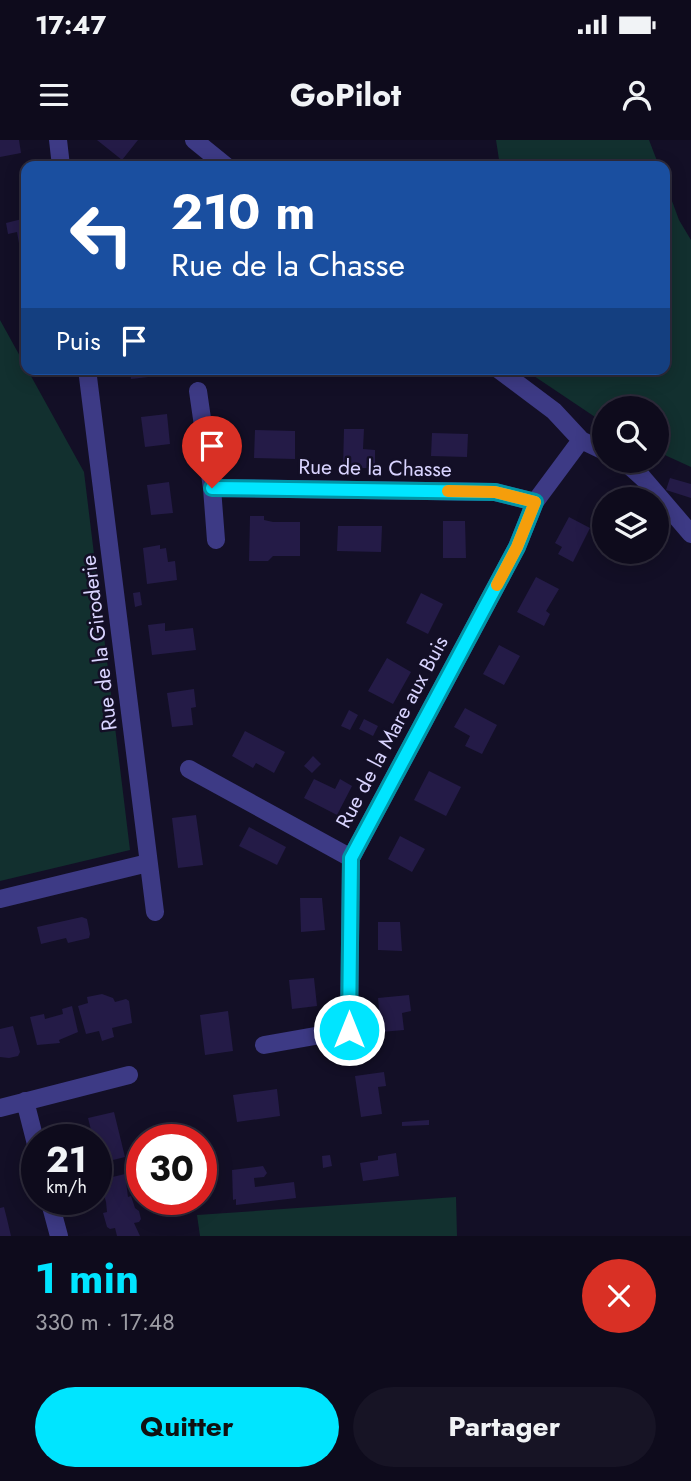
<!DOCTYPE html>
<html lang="fr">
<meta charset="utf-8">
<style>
:root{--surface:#0e0b1c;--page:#171425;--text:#f1f3f6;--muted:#9b9ba3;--line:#2e2b3b;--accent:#00e5ff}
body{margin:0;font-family:Jost,sans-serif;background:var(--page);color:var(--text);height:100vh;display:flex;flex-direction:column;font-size:26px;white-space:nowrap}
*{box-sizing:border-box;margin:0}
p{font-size:23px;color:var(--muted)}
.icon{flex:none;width:38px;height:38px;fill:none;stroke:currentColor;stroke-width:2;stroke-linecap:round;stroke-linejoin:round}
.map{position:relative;height:1096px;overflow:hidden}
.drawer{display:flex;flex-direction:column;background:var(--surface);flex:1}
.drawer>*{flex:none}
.guide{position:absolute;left:21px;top:21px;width:649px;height:214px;border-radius:14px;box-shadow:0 4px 18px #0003,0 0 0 2px var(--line);background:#1a4fa0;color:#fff;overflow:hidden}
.tools{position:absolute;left:592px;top:256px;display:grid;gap:14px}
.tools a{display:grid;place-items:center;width:77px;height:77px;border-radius:50%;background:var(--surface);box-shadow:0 4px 18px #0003,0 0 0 2px var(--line);font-size:35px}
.speed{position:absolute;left:21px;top:984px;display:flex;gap:14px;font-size:35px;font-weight:700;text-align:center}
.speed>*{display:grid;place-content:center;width:91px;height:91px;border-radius:50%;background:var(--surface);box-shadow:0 4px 18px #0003,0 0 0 2px var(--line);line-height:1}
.speed small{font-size:18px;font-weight:400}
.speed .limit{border:10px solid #d22;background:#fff;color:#111}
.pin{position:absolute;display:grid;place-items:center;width:60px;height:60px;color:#fff;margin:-72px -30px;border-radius:50% 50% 50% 0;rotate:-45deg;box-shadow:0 0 7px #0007}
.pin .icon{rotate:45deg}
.me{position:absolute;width:77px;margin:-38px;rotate:0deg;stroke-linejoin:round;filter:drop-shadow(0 0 5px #0008)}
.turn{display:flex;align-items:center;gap:24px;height:147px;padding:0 35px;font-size:32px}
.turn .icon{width:91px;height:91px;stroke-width:2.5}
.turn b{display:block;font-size:49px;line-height:60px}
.then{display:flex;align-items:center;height:66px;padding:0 35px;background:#0003;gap:14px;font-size:26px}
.round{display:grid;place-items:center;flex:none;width:74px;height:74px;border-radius:37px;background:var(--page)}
.summary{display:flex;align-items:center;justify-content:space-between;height:119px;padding:0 35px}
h1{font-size:42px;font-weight:700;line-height:52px;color:var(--accent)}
.primary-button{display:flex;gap:14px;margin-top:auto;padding:14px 35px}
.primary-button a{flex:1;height:80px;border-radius:42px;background:var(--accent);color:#111;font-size:28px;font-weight:700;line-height:80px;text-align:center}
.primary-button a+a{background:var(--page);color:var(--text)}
.status{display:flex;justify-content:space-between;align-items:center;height:49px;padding:0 35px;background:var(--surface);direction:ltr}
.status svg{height:19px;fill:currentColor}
header{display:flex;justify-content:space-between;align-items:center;height:91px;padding:0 35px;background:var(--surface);font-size:32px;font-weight:700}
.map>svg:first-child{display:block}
</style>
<div class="status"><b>17:47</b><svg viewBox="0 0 49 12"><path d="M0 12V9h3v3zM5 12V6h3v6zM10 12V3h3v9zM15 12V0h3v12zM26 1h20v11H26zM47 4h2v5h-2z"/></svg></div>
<header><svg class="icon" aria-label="menu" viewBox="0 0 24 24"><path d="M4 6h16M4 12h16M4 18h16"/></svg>GoPilot<svg class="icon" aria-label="person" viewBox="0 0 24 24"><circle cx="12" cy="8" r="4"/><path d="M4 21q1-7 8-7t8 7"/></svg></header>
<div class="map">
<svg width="691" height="1096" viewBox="0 0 691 1096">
<rect width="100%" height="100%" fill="#130f26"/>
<path fill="#12302f" d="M 496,0 L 649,0 L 659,26 L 500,26 Z
M 665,42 L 679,80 L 691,100 L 691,327 L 656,311 L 656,268 L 604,268 L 604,283 L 534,236 L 532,229 L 665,229 Z
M 0,180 L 84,332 L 130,710 L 0,741 Z
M 456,1057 L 457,1096 L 200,1096 L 197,1075 Z"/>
<path fill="#241b47" d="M 0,0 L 19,0 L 21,13 L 0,17 Z
M 97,0 L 138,0 L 122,20 Z
M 26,78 L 26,108 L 20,109 L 17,92 L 8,94 L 6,83 Z
M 130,229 L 156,229 L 157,236 L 131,239 Z
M 167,274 L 170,304 L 145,307 L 141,277 Z
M 344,289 L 364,289 L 363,309 L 375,310 L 375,328 L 343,328 Z
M 255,290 L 295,291 L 295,319 L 254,318 Z
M 432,293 L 468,294 L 467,317 L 431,316 Z
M 670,338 L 691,344 L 691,358 L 666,350 Z
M 169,342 L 173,373 L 151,375 L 147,345 Z
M 250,376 L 264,376 L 264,380 L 273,382 L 300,382 L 300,416 L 273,416 L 268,421 L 249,421 Z
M 569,377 L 590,388 L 573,422 L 558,414 L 562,407 L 555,403 Z
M 443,381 L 465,381 L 466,418 L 443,418 Z
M 338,386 L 382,386 L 381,412 L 337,411 Z
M 160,405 L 160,409 L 166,408 L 168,422 L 175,421 L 177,440 L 147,444 L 143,408 Z
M 536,437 L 559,449 L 546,471 L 550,474 L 544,486 L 517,472 Z
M 140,452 L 142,465 L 135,467 L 133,453 Z
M 421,453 L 443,464 L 428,494 L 406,483 Z
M 165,483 L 165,491 L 193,488 L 196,510 L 152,515 L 148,485 Z
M 499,505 L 520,516 L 504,545 L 483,534 Z
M 387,518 L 411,532 L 393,564 L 368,551 Z
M 194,549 L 196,567 L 191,568 L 193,585 L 172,587 L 167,553 Z
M 465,568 L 497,585 L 482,614 L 465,606 L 470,596 L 454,587 Z
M 349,570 L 358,575 L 350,590 L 341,586 Z
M 364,579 L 378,586 L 373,596 L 359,589 Z
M 245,591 L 285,612 L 274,633 L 256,623 L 253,628 L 232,616 Z
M 313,616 L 321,624 L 312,633 L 304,626 Z
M 429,631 L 461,647 L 446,676 L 414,660 Z
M 314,639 L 335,649 L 340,639 L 352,646 L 337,675 L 304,658 Z
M 196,675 L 203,725 L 178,728 L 172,678 Z
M 249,687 L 286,707 L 277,725 L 239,706 Z
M 400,696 L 425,709 L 412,732 L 388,719 Z
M 300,758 L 322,758 L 325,790 L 301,792 Z
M 82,777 L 87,779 L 90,794 L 89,798 L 68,803 L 66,798 L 41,804 L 37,787 Z
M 378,782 L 400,782 L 402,811 L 378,810 Z
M 314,838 L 317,866 L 292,869 L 289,840 Z
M 102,854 L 113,858 L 115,862 L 126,859 L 129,861 L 132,883 L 112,888 L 114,897 L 102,901 L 99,891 L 86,894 L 78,866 L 88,863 L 87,857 Z
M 409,855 L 411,871 L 402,873 L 404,890 L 381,892 L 378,858 Z
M 72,866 L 78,892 L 59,900 L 60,903 L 37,905 L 30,877 L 44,874 L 45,879 L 63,874 L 62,869 Z
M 228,871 L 233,911 L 205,915 L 200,875 Z
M 13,886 L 20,912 L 18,916 L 9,918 L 0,917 L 0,889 Z
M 384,932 L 386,946 L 378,947 L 382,974 L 361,977 L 355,936 Z
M 277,949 L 280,976 L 237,982 L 233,955 Z
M 114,972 L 125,1017 L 105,1022 L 95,994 L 92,994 L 88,978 Z
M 429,980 L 429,985 L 402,986 L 402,982 Z
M 396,1013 L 399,1036 L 363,1041 L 360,1023 L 378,1020 L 378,1016 Z
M 330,1015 L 332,1026 L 323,1028 L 322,1016 Z
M 263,1026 L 267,1033 L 264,1037 L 254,1038 L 255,1047 L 294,1042 L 296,1058 L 236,1065 L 236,1059 L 233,1060 L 232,1030 Z
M 125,1034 L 128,1057 L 131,1056 L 135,1068 L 139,1071 L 141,1079 L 139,1082 L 134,1083 L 140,1096 L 117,1096 L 115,1088 L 110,1089 L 107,1087 L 103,1073 L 107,1072 L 106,1062 L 104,1055 L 100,1057 L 96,1045 L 96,1041 Z
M 4,1067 L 7,1079 L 11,1096 L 0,1096 L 0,1068 Z"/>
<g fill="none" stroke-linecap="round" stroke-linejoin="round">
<path stroke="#3d3a85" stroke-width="18" d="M 58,0 L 61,26
M 194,0 L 226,26
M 87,229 L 155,772
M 498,229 L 554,271 L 581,300 L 604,311
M 198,251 L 212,348 L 216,400
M 623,320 L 643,338 L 691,394
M 212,348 L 495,352 L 535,362
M 189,629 L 351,718
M 0,759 L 148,723
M 264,905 L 349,890 L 351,718 L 517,407 L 535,362 L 581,300
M 25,961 L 37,1008
M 0,968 L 129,935
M 49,1059 L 59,1096"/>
</g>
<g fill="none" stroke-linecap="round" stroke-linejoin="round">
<defs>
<path id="route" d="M 212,348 L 495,352 L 535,362 L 517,407 L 351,718 L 349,890"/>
</defs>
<use href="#route" stroke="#0095a6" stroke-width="18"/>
<use href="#route" stroke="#00e5ff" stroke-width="12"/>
<path stroke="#f59e0b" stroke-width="12" d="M 448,351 L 495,352 L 535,362 L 517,407 L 497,445"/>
</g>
<g text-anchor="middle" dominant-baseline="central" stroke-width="5" stroke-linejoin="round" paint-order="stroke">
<g font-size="21" fill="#d9d4ff" stroke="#130f26">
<text transform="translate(375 328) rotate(1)">Rue de la Chasse</text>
<text transform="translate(99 503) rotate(-97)">Rue de la Giroderie</text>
<text transform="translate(392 592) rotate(-62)">Rue de la Mare aux Buis</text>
</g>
</g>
</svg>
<div class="tools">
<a><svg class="icon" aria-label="search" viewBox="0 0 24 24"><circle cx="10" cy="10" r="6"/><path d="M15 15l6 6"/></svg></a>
<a><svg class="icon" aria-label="layers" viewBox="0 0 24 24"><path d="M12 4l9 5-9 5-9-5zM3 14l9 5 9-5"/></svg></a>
</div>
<div class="speed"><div>21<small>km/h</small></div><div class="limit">30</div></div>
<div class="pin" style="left:212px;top:348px;background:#d93025"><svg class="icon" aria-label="arrive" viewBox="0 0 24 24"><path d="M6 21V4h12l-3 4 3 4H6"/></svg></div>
<svg class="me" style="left:349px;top:890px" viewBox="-20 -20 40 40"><circle r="17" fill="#00e5ff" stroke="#fff" stroke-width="3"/><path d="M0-11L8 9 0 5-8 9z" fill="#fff"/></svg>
<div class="guide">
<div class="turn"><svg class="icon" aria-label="left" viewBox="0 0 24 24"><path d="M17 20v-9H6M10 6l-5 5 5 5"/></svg><div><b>210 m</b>Rue de la Chasse</div></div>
<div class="then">Puis<svg class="icon" aria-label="arrive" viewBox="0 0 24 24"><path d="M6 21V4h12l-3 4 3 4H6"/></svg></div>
</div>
</div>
<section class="drawer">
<div class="summary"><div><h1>1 min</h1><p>330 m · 17:48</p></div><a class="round" style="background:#d93025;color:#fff"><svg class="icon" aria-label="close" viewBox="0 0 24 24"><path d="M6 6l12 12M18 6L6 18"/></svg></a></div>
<div class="primary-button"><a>Quitter</a><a>Partager</a></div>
</section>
